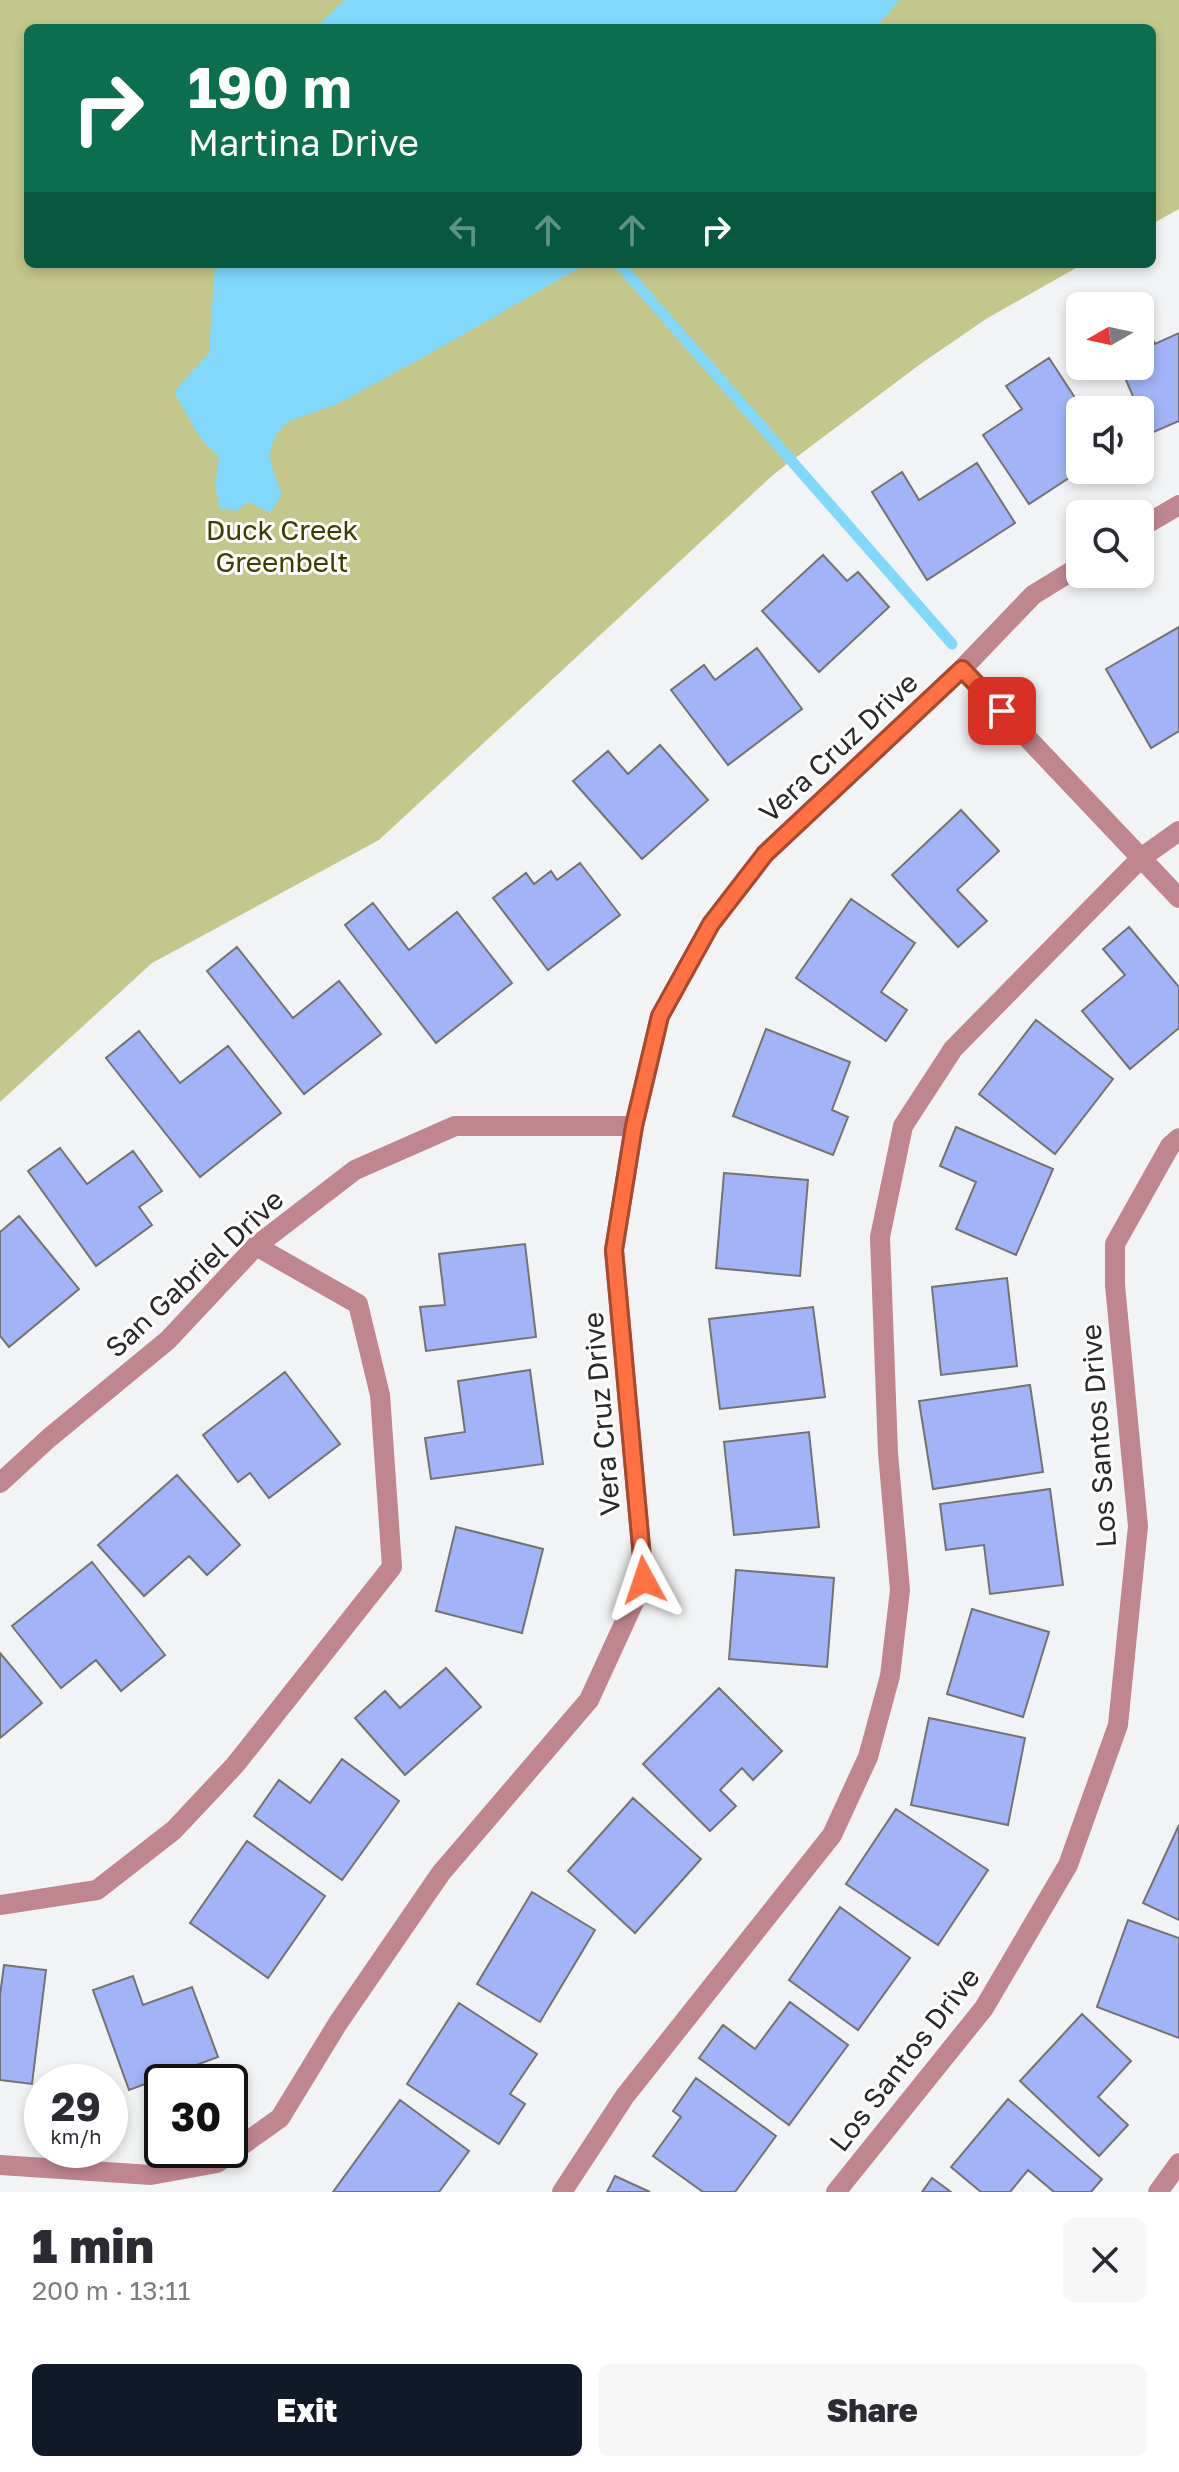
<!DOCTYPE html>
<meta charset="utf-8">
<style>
:root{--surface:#fff;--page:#f7f7f7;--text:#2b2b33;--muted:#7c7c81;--accent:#111827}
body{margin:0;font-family:"Golos Text",sans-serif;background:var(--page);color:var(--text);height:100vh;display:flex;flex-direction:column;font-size:30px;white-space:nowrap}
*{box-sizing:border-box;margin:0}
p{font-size:26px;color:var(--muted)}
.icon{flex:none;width:44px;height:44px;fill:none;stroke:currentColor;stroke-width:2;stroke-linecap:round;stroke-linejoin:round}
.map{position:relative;height:2192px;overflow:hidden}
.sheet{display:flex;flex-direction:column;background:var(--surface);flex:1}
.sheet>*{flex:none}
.top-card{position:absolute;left:24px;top:24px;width:1132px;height:244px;border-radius:12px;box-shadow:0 4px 12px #0003;background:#0b6e4f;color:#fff;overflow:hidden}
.needle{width:52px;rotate:261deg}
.buttons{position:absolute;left:1066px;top:292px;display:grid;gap:16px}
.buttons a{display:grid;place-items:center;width:88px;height:88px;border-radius:12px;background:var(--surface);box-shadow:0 4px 12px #0003;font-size:40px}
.speed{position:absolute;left:24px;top:2064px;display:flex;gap:16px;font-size:40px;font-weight:700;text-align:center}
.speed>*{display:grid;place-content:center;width:104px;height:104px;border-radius:50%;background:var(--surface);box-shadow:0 4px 12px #0003;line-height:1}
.speed small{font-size:20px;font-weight:400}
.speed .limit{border:4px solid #111;border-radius:12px;background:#fff;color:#111}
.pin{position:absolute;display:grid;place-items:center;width:68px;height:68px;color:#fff;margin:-34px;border-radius:16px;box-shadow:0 4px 12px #0006}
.me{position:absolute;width:88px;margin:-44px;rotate:355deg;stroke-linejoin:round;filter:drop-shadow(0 0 6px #0008)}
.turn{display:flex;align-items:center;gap:28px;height:168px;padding:0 32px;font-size:36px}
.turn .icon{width:104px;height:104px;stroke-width:2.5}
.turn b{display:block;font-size:56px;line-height:68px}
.lanes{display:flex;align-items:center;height:76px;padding:0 32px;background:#0003;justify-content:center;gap:40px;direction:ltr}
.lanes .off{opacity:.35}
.round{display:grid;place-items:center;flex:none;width:84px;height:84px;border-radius:12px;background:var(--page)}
.overview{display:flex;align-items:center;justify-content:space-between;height:136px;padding:0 32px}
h1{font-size:48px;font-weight:800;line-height:60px}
.cta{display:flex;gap:16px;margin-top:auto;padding:16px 32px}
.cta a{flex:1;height:92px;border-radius:12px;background:var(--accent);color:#fff;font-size:32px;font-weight:800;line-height:92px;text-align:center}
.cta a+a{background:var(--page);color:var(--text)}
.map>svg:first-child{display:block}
</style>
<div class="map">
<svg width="1179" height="2192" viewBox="0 0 1179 2192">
<rect width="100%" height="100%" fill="#f2f3f4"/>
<path fill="#c4c78b" d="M 0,0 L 1179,0 L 1179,209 L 1152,224 L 1152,28 L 28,28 L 28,264 L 1083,264 L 986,319 L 919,365 L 774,474 L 379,840 L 152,963 L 0,1102 Z"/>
<path fill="#81d8fb" d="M 345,0 L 900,0 L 875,28 L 315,28 Z
M 215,264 L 586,264 C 504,311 423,359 339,403 C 326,409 289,419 283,426 C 261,451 272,468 282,494 L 270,513 L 249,502 L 236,511 L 220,509 L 215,486 L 219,457 L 200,438 L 174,392 L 209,353 Z"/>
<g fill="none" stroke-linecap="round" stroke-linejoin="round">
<path stroke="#81d8fb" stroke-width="11" d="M 619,264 L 952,644"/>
</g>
<path fill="#a2b4f7" stroke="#737374" stroke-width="2" d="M 1143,319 L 1155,344 L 1179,333 L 1179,421 L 1149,434 L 1120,366 L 1140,366 L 1140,320 Z
M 1049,358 L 1083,410 L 1080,410 L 1081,470 L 1029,504 L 983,435 L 1022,409 L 1006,386 Z
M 977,463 L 1015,523 L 927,580 L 872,492 L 902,472 L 919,500 Z
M 823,555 L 847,581 L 858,572 L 889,607 L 819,672 L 762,611 Z
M 1179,627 L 1179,731 L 1151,748 L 1106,669 Z
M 757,648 L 802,709 L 728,765 L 671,690 L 704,665 L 715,680 Z
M 660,745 L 708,800 L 642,859 L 573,781 L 608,751 L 628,774 Z
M 961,810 L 999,851 L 957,890 L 987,921 L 958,947 L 892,875 Z
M 580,863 L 620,915 L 548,970 L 493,898 L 526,873 L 534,884 L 551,871 L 557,880 Z
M 851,899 L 915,943 L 881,992 L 907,1010 L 886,1041 L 796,978 Z
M 373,903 L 409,950 L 457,912 L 512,983 L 436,1043 L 345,925 Z
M 1129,927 L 1179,987 L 1179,1028 L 1130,1069 L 1082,1011 L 1125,975 L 1103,949 Z
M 237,947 L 293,1018 L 339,981 L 381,1034 L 304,1094 L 207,971 Z
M 1036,1020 L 1113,1079 L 1055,1154 L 979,1094 Z
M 766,1029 L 850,1062 L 832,1110 L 848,1117 L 833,1155 L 733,1116 Z
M 139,1031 L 180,1083 L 228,1046 L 281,1113 L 200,1177 L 106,1058 Z
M 956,1127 L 1053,1169 L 1016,1255 L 956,1229 L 976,1182 L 940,1166 Z
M 60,1148 L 87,1184 L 133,1151 L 162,1191 L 139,1207 L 152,1225 L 96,1266 L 28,1171 Z
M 724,1173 L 808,1180 L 800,1276 L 716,1268 Z
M 19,1216 L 79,1289 L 9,1347 L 0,1336 L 0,1232 Z
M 525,1244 L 536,1337 L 426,1351 L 420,1307 L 445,1305 L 439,1254 Z
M 1007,1278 L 1017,1366 L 941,1375 L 932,1287 Z
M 813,1307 L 825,1397 L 720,1409 L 709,1319 Z
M 530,1370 L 543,1464 L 431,1479 L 425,1438 L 465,1432 L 458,1381 Z
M 285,1372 L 340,1444 L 269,1498 L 250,1473 L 238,1482 L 203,1435 Z
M 1030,1385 L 1043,1472 L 933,1489 L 919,1401 Z
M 809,1432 L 819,1527 L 734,1535 L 724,1442 Z
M 177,1475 L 240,1545 L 207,1575 L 189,1556 L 144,1596 L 98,1545 Z
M 1050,1489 L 1063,1585 L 990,1594 L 984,1545 L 946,1550 L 940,1504 Z
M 456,1527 L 543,1549 L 522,1633 L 436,1611 Z
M 92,1562 L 165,1655 L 121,1691 L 96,1660 L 61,1688 L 12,1626 Z
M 736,1570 L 834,1578 L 827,1667 L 729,1659 Z
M 972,1609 L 1049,1632 L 1023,1717 L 947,1694 Z
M 0,1653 L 42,1703 L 0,1738 Z
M 446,1668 L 481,1707 L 405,1775 L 355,1718 L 385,1691 L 400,1708 Z
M 719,1688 L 782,1751 L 753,1780 L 742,1768 L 720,1790 L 736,1806 L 710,1831 L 643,1764 Z
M 929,1718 L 1025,1738 L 1008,1825 L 911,1805 Z
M 342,1759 L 399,1801 L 342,1880 L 254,1816 L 279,1780 L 310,1803 Z
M 633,1798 L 701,1859 L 635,1933 L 568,1871 Z
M 896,1809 L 988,1870 L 938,1945 L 846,1884 Z
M 1179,1825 L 1179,1920 L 1143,1903 Z
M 247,1841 L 325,1896 L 268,1978 L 190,1923 Z
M 532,1892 L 595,1930 L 540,2022 L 477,1984 Z
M 840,1907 L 910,1958 L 858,2030 L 789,1980 Z
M 1128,1920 L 1179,1938 L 1179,2038 L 1097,2007 Z
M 4,1965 L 46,1970 L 32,2084 L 0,2080 L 0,1995 Z
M 133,1976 L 143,2005 L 192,1987 L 218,2057 L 129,2090 L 93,1990 Z
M 790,2002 L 848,2045 L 789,2125 L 699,2058 L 723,2025 L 755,2049 Z
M 459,2003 L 537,2054 L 510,2094 L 525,2104 L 499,2144 L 407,2084 Z
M 1082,2014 L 1131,2061 L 1098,2097 L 1128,2125 L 1099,2156 L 1020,2081 Z
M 696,2078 L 776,2136 L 735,2192 L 703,2192 L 653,2156 L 681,2117 L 673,2111 Z
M 1008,2099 L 1102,2179 L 1091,2192 L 1054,2192 L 1028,2170 L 1010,2192 L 981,2192 L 951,2167 Z
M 400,2100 L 469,2151 L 439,2192 L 333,2192 Z
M 615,2176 L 650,2192 L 607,2192 Z
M 932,2178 L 951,2192 L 922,2192 Z"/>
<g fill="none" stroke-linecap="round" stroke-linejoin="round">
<path stroke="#bf8690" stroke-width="20" d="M 0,1905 L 97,1890 L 174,1830 L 235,1765 L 392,1567 L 380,1395 L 358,1304 L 256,1246
M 562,2192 L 625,2096 L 832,1835 L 868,1757 L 890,1676 L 900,1590 L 888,1453 L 880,1237 L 903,1126 L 953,1049 L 1141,858 L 1179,831
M 1158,2192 L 1179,2163"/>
<path stroke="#bf8690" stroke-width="20" d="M 1140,528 L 1179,505
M 962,669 L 1179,898
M 0,1483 L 49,1438 L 168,1340 L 256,1246 L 355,1170 L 455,1126 L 634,1126
M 0,2165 L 151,2175 L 217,2163 L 280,2118 L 338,2023 L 441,1873 L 589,1700 L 644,1580 L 614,1250 L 634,1126 L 660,1016 L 711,924 L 765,854 L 962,669 L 1033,595 L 1080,566
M 836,2192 L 984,2008 L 1068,1865 L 1118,1725 L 1138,1526 L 1115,1285 L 1115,1244 L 1170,1146 L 1179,1138"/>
</g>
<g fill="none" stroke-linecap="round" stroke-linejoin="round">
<defs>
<path id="route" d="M 644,1580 L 614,1250 L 634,1126 L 660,1016 L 711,924 L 765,854 L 962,669 L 1002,711"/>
</defs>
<use href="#route" stroke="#a6492c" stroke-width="20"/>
<use href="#route" stroke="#ff7043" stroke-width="14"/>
</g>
<g text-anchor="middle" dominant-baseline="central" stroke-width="6" stroke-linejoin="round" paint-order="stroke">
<g font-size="28" fill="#3c3d00" stroke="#fff">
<text x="282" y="529">Duck Creek<tspan x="282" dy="32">Greenbelt</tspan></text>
</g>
<g font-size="28" fill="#292929" stroke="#fff">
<text transform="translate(838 747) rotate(-43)">Vera Cruz Drive</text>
<text transform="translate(194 1273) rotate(-43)">San Gabriel Drive</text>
<text transform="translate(601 1414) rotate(-95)">Vera Cruz Drive</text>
<text transform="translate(1098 1436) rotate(-94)">Los Santos Drive</text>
<text transform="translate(904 2059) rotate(-52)">Los Santos Drive</text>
</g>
</g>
</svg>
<div class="buttons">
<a><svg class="needle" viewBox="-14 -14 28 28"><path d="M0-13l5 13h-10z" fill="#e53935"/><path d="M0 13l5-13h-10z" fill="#7c7c81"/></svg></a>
<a><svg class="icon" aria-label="sound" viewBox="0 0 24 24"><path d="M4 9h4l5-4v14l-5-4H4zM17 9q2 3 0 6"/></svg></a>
<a><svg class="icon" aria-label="search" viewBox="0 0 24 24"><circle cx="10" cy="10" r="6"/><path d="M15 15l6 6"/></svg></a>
</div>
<div class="speed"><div>29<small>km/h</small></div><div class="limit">30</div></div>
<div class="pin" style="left:1002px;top:711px;background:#d93025"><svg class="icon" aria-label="arrive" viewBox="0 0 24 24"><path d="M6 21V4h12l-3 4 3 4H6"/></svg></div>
<svg class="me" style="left:644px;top:1580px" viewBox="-20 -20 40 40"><path d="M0-17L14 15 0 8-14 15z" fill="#ff7043" stroke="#fff" stroke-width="4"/></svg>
<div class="top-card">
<div class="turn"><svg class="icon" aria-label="right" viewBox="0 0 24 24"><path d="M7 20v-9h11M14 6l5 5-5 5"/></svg><div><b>190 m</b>Martina Drive</div></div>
<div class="lanes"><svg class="icon off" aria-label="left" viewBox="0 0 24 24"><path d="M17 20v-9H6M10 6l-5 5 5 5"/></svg><svg class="icon off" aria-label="ahead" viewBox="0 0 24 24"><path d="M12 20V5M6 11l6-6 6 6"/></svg><svg class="icon off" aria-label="ahead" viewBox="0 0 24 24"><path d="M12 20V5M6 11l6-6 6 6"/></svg><svg class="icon" aria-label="right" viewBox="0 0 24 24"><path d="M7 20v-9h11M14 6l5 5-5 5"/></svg></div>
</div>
</div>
<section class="sheet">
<div class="overview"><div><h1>1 min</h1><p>200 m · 13:11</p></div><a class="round"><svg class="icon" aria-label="close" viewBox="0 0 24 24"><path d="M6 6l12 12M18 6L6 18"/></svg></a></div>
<div class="cta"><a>Exit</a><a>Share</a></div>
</section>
